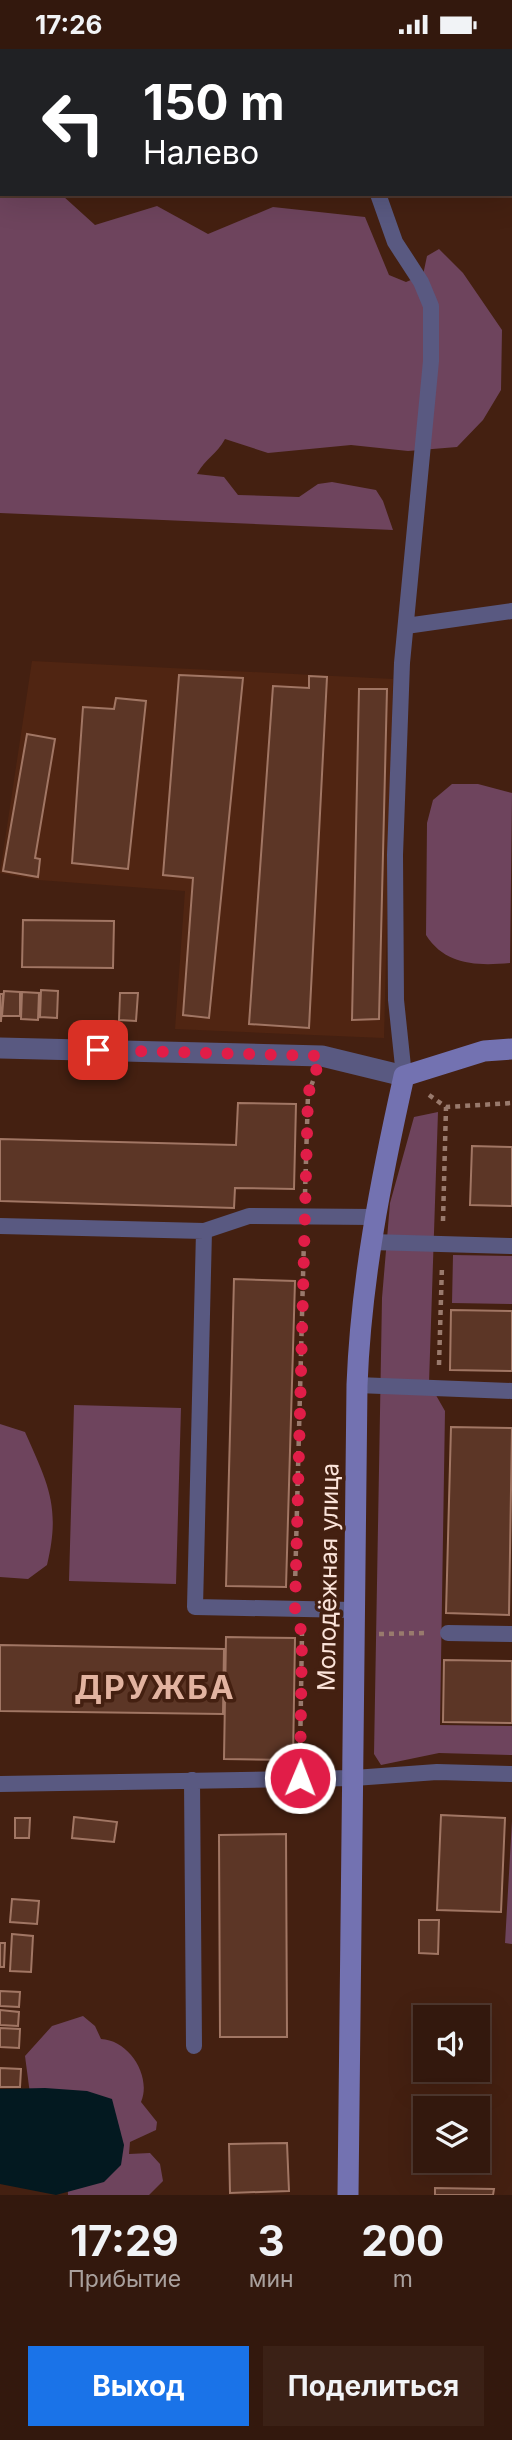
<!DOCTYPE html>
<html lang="ru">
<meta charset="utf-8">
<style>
:root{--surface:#33180d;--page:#3b2116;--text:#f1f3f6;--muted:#a9a09d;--line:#4e372e;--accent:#1a73e8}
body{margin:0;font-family:Inter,sans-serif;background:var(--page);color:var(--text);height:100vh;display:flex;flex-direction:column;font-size:26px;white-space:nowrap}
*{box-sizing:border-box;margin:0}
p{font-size:23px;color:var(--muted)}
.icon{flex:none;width:38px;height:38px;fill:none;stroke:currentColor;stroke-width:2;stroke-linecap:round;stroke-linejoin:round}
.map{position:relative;height:2146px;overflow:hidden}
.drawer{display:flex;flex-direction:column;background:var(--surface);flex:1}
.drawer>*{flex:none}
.top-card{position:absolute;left:0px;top:0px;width:513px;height:147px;box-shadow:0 7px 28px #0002,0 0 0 2px var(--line);background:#202124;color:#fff;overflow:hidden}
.controls{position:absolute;left:413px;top:1956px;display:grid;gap:14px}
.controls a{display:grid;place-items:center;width:77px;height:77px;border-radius:0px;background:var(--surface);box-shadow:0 7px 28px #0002,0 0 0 2px var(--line);font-size:35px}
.pin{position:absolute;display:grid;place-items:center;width:60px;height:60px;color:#fff;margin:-30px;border-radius:14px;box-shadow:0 4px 10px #0006}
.me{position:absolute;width:77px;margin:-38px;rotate:1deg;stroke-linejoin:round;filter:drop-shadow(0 0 5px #0008)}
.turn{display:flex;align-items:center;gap:24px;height:147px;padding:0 28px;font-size:32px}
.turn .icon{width:91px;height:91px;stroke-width:2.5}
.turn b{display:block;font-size:49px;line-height:60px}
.eta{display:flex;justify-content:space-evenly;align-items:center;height:119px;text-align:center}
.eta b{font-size:42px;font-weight:700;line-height:49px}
.primary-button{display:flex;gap:14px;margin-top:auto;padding:14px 28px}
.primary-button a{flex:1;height:80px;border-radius:0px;background:var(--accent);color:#fff;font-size:28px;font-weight:700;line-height:80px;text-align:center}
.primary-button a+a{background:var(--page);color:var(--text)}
.status{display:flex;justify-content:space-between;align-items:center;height:49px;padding:0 35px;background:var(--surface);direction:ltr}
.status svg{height:19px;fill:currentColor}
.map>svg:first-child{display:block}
</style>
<div class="status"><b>17:26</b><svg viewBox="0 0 49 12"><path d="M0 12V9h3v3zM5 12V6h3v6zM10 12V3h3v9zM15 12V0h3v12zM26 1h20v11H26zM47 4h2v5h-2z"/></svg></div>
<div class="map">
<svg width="512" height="2146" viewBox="0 0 512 2146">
<rect width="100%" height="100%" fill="#442011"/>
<path fill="#502512" d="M 32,612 L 393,630 L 384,989 L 175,980 L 185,842 L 39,831 L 0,824 Z"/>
<path fill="#6e445d" d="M 0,142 L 2,145 L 63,147 L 95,176 L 157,157 L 208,185 L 273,158 L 365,168 L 389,226 L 406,233 L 423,226 L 427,207 L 439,200 L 463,224 L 502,281 L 501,341 L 483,371 L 457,398 L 408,402 L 351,396 L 268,404 L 225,390 C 217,405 205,410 197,425 L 224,428 L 238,446 L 299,448 L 318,435 L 332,433 L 376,441 L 383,452 L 393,481 L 0,464 Z
M 452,735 L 478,735 L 512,744 L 510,914 C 476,917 445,916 426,886 L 427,774 L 433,751 Z
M 438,1063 L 429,1334 L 445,1362 L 440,1676 L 512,1677 L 512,1706 L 439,1704 L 381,1716 L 374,1705 L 382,1249 L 390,1154 L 414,1068 Z
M 453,1206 L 512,1207 L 512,1255 L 452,1254 Z
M 74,1356 L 181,1359 L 176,1535 L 69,1532 Z
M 0,1375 L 25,1383 C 48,1435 61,1458 47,1516 L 28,1530 L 0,1528 Z
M 512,1772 L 512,1895 L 505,1894 Z
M 83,1967 L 95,1977 L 101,1990 C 129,1991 152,2027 141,2053 L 157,2073 L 156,2081 L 130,2093 L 129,2105 L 150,2104 L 160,2115 L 163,2132 L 149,2146 L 68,2146 L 67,2117 L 30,2045 L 25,2007 L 52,1977 Z"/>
<path fill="#031920" d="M 45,2039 L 87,2042 L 112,2050 L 124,2096 L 121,2116 L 104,2133 L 56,2146 L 0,2135 L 0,2040 Z"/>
<path fill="#5c3626" stroke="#a17664" stroke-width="2" d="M 53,0 L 272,0 L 53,2 Z
M 179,626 L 243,629 L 209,969 L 183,966 L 193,829 L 163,826 Z
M 309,627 L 327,628 L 309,979 L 249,975 L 273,637 L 309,639 Z
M 359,640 L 387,640 L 379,970 L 352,971 Z
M 116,649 L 146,652 L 128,820 L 72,814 L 83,658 L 114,660 Z
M 27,685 L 55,690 L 35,809 L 40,810 L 38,828 L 3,822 Z
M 23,871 L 114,872 L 113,919 L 22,918 Z
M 41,941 L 58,942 L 57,969 L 40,968 Z
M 4,942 L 20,943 L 20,967 L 2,967 Z
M 22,943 L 39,944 L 38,971 L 21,970 Z
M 120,944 L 138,944 L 136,972 L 119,971 Z
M 0,945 L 3,945 L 1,972 L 0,972 Z
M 238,1054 L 296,1055 L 294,1140 L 235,1139 L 234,1159 L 0,1152 L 0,1090 L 236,1096 Z
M 472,1097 L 512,1098 L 512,1157 L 470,1156 Z
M 234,1230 L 295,1232 L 286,1538 L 226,1537 Z
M 451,1261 L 512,1262 L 512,1322 L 450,1321 Z
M 451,1378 L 512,1379 L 509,1566 L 446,1564 Z
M 226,1588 L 295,1589 L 293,1711 L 224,1710 Z
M 0,1596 L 224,1600 L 223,1665 L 0,1662 Z
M 444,1611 L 512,1612 L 512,1674 L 443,1673 Z
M 441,1766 L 505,1769 L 501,1863 L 437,1861 Z
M 74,1768 L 117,1773 L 114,1793 L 72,1789 Z
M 15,1769 L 30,1769 L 29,1789 L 15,1789 Z
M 286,1785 L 287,1988 L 220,1988 L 219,1786 Z
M 12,1850 L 39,1852 L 37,1875 L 10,1873 Z
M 419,1871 L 439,1871 L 438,1905 L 419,1904 Z
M 12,1885 L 33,1887 L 31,1923 L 10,1922 Z
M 0,1894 L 5,1894 L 4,1918 L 0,1918 Z
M 0,1942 L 20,1943 L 19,1958 L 0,1957 Z
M 0,1961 L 19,1963 L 18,1977 L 0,1976 Z
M 478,1964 L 479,2005 L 478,1969 L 436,1969 L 436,1965 Z
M 0,1979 L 20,1980 L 19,1999 L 0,1998 Z
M 0,2019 L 21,2020 L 20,2038 L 0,2038 Z
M 287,2094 L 289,2142 L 230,2144 L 229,2095 Z
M 435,2139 L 494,2140 L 493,2146 L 435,2146 Z"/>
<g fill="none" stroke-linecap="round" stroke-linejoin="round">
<path stroke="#997a6d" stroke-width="4.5" stroke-dasharray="5 5" stroke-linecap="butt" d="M 429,1046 L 446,1058 L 512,1054
M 305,1145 L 308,1045 L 313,1032
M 443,1172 L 446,1058
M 439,1316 L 442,1216
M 295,1537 L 304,1189
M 379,1585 L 426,1584
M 300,1707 L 302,1583"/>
<path stroke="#595981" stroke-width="16" d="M 378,145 L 395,193 L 421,233 L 431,257 L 431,312 L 402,614 L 395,806 L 396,951 L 404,1027
M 406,577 L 512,562
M 0,1177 L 204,1182 L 249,1167 L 374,1168
M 204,1182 L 195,1558 L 353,1561
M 371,1193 L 512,1197
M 357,1336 L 512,1342
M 448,1584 L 512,1585
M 192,1731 L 194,1997
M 0,1735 L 354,1729 L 437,1723 L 512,1725"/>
<path stroke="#595981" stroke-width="21" d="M 0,999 L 322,1007 L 404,1027"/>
<path stroke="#7372b1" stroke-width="21" d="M 348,2146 L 357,1336 C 361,1231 381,1130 404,1027 L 484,1002 L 512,1000"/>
<defs>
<path id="rail" d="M 0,40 L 2,40
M 511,66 L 512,66"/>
</defs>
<use href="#rail" stroke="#d9bfb4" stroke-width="8"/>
<use href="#rail" stroke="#442011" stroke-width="5" stroke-dasharray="16" stroke-linecap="butt"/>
</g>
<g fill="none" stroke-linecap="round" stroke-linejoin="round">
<path stroke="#e11d48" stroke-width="12" stroke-dasharray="0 21.6" d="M 98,1001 L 321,1007 L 308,1045 L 295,1560 L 302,1585 L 300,1729"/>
</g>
<g text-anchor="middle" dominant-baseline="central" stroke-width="7" stroke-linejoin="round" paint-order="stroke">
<g font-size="24" fill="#fbe3d9" stroke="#442011">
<text transform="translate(328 1528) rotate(-89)">Молодёжная улица</text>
</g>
<g font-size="32" font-weight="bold" letter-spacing="2" fill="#e2b3a0" stroke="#442011">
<text x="155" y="1638">ДРУЖБА</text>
</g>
</g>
</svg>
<div class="controls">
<a><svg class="icon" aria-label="sound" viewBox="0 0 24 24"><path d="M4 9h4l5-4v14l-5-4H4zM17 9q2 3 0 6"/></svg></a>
<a><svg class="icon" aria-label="layers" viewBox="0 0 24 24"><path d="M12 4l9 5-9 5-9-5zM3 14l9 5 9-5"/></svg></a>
</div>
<div class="pin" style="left:98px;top:1001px;background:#d93025"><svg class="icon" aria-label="arrive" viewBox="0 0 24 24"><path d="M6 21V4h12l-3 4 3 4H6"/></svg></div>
<svg class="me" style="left:300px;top:1729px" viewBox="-20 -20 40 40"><circle r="17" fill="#e11d48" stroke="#fff" stroke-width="3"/><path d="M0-11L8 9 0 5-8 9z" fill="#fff"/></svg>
<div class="top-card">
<div class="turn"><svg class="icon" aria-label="left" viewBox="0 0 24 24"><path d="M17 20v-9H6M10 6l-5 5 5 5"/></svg><div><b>150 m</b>Налево</div></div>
</div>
</div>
<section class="drawer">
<div class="eta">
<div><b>17:29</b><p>Прибытие</p></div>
<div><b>3</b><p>мин</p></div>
<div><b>200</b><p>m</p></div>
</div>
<div class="primary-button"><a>Выход</a><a>Поделиться</a></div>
</section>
